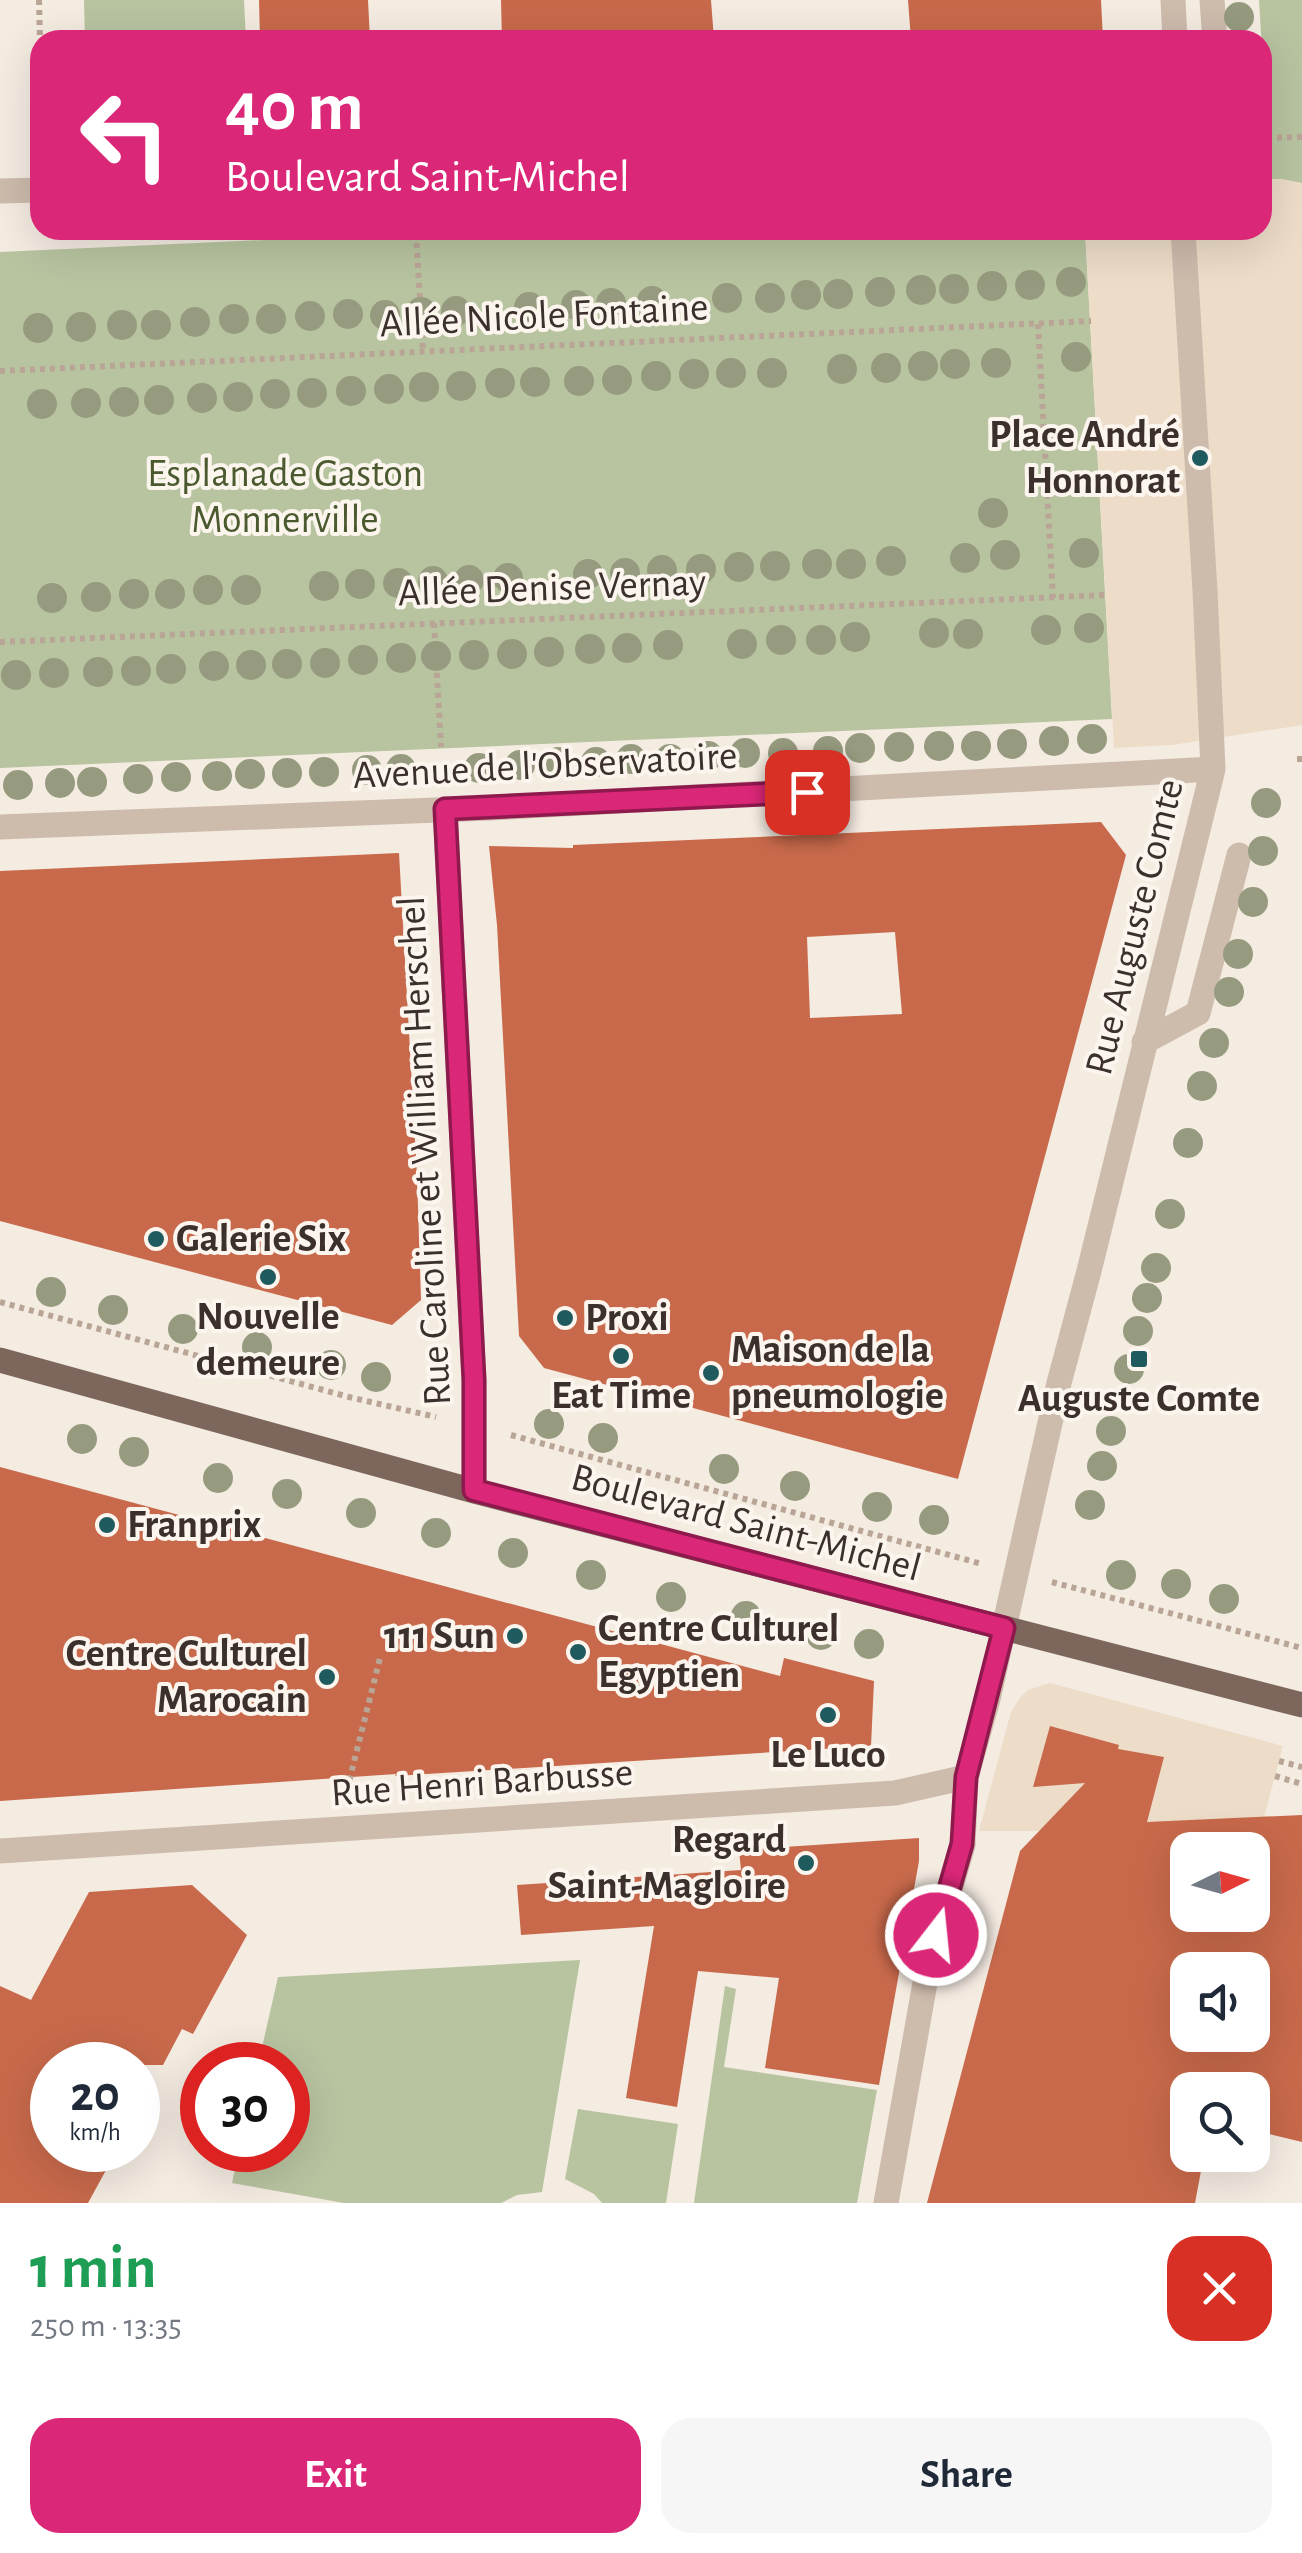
<!DOCTYPE html>
<meta charset="utf-8">
<style>
:root{--surface:#fff;--page:#f6f6f7;--text:#1f2937;--muted:#747a83;--accent:#db2777}
body{margin:0;font-family:"Alegreya Sans",sans-serif;background:var(--page);color:var(--text);height:100vh;display:flex;flex-direction:column;font-size:38px;white-space:nowrap}
*{box-sizing:border-box;margin:0}
p{font-size:32px;color:var(--muted)}
.icon{flex:none;width:55px;height:55px;fill:none;stroke:currentColor;stroke-width:2;stroke-linecap:round;stroke-linejoin:round}
.map{position:relative;height:2203px;overflow:hidden}
.panel{display:flex;flex-direction:column;background:var(--surface);flex:1}
.panel>*{flex:none}
.guide{position:absolute;left:30px;top:30px;width:1242px;height:210px;border-radius:30px;box-shadow:0 10px 40px #0002;background:#db2777;color:#fff;overflow:hidden}
.needle{width:65px;rotate:85deg}
.buttons{position:absolute;left:1170px;top:1832px;display:grid;gap:20px}
.buttons a{display:grid;place-items:center;width:100px;height:100px;border-radius:20px;background:var(--surface);box-shadow:0 10px 40px #0002;font-size:50px}
.speed{position:absolute;left:30px;top:2042px;display:flex;gap:20px;font-size:50px;font-weight:700;text-align:center}
.speed>*{display:grid;place-content:center;width:130px;height:130px;border-radius:50%;background:var(--surface);box-shadow:0 10px 40px #0002;line-height:1}
.speed small{font-size:25px;font-weight:400}
.speed .limit{border:15px solid #d22;background:#fff;color:#111}
.pin{position:absolute;display:grid;place-items:center;width:85px;height:85px;color:#fff;margin:-42px;border-radius:20px;box-shadow:0 5px 15px #0006}
.me{position:absolute;width:110px;margin:-55px;rotate:16deg;stroke-linejoin:round;filter:drop-shadow(0 0 8px #0008)}
.turn{display:flex;align-items:center;gap:35px;height:210px;padding:0 30px;font-size:45px}
.turn .icon{width:130px;height:130px;stroke-width:2.5}
.turn b{display:block;font-size:70px;line-height:85px}
.round{display:grid;place-items:center;flex:none;width:105px;height:105px;border-radius:30px;background:var(--page)}
.head{display:flex;align-items:center;justify-content:space-between;height:170px;padding:0 30px}
h1{font-size:60px;font-weight:600;line-height:75px;color:#1e9e55}
.primary-button{display:flex;gap:20px;margin-top:auto;padding:20px 30px}
.primary-button a{flex:1;height:115px;border-radius:30px;background:var(--accent);color:#fff;font-size:40px;font-weight:600;line-height:115px;text-align:center}
.primary-button a+a{background:var(--page);color:var(--text)}
.map>svg:first-child{display:block}
</style>
<div class="map">
<svg width="1302" height="2203" viewBox="0 0 1302 2203">
<rect width="100%" height="100%" fill="#f4ebe1"/>
<path fill="#b8c4a0" d="M 84,0 L 244,0 L 246,40 L 85,40 Z
M 1259,0 L 1302,0 L 1302,183 L 1270,180 Z
M 484,230 L 1085,230 L 1112,719 L 0,768 L 0,252 Z
M 580,1960 L 542,2192 L 517,2195 L 501,2203 L 344,2203 L 232,2183 L 239,2150 L 288,2150 L 288,2065 L 258,2065 L 278,1977 Z
M 725,1986 L 736,1989 L 724,2067 L 877,2090 L 857,2203 L 694,2203 Z
M 578,2109 L 678,2124 L 666,2203 L 602,2203 L 594,2194 L 565,2179 Z"/>
<path fill="#ecdcc8" d="M 1263,179 L 1282,179 L 1302,183 L 1302,725 L 1172,745 L 1114,748 L 1085,230 L 1262,230 Z
M 1050,1683 L 1283,1746 L 1264,1817 L 1039,1831 L 979,1831 L 1011,1712 L 1021,1696 L 1028,1690 Z"/>
<path fill="#c8694b" fill-rule="evenodd" d="M 259,0 L 368,0 L 370,40 L 260,40 Z
M 501,0 L 711,0 L 714,40 L 502,40 Z
M 908,0 L 1101,0 L 1103,40 L 911,40 Z
M 1101,822 L 1126,855 L 958,1479 L 544,1368 L 519,1336 L 497,925 L 489,846 L 573,848 L 573,845 ZM 895,932 L 902,1014 L 810,1018 L 807,937 Z
M 399,853 L 417,1176 L 421,1300 L 392,1325 L 0,1221 L 0,871 Z
M 0,1467 L 780,1676 L 784,1658 L 874,1681 L 871,1746 L 395,1776 L 396,1774 L 0,1801 Z
M 1050,1726 L 1119,1745 L 1118,1749 L 1164,1757 L 1147,1822 L 1302,1815 L 1302,2142 L 1252,2130 L 1252,2090 L 1188,2090 L 1188,2155 L 1204,2155 L 1195,2203 L 927,2203 L 1020,1851 L 1085,1783 L 1033,1787 ZM 1188,1850 L 1252,1850 L 1252,1915 L 1188,1915 ZM 1188,1970 L 1252,1970 L 1252,2035 L 1188,2035 Z
M 919,1838 L 919,1861 L 879,2085 L 765,2068 L 779,1978 L 698,1971 L 677,2107 L 626,2098 L 654,1926 L 521,1935 L 517,1885 L 741,1870 L 739,1850 Z
M 192,1885 L 247,1935 L 193,2034 L 182,2029 L 163,2065 L 52,2065 L 52,2150 L 117,2150 L 88,2203 L 0,2203 L 0,1986 L 31,2000 L 89,1892 Z"/>
<g fill="none" stroke-linecap="round" stroke-linejoin="round">
<path stroke="#b9a596" stroke-width="6" stroke-dasharray="5 5" stroke-linecap="butt" d="M 39,0 L 40,40
M 1267,138 L 1302,137
M 416,233 L 423,352
M 1038,324 L 1053,598
M 0,371 L 1091,321
M 434,623 L 441,747
M 0,642 L 1106,595
M 1297,759 L 1302,759
M 0,1302 L 349,1397 L 436,1417
M 511,1435 L 982,1564
M 1052,1582 L 1302,1648
M 1279,1761 L 1302,1767
M 1275,1776 L 1302,1784
M 347,1790 L 380,1658"/>
<path stroke="#cdbbac" stroke-width="25" d="M 1212,0 L 1215,40
M 1144,1042 L 1198,1013 L 1239,855"/>
<path stroke="#cdbbac" stroke-width="25" d="M 1173,0 L 1175,40
M 0,191 L 40,190
M 445,809 L 474,1380 L 474,1491
M 0,827 L 489,808 L 1213,769
M 0,1851 L 895,1793 L 966,1777
M 886,2203 L 928,1966 L 963,1845 L 966,1777 L 988,1699 L 1059,1383 L 1089,1271 L 1213,769 L 1205,591 L 1183,230"/>
<path stroke="#7d675c" stroke-width="25" d="M 0,1360 L 474,1491 L 1302,1705"/>
</g>
<g fill="#969b7f">
<circle cx="1239" cy="17" r="15"/>
<circle cx="1071" cy="282" r="15"/>
<circle cx="1030" cy="285" r="15"/>
<circle cx="992" cy="286" r="15"/>
<circle cx="954" cy="289" r="15"/>
<circle cx="921" cy="290" r="15"/>
<circle cx="880" cy="292" r="15"/>
<circle cx="838" cy="294" r="15"/>
<circle cx="806" cy="295" r="15"/>
<circle cx="727" cy="298" r="15"/>
<circle cx="770" cy="298" r="15"/>
<circle cx="652" cy="301" r="15"/>
<circle cx="611" cy="303" r="15"/>
<circle cx="576" cy="305" r="15"/>
<circle cx="529" cy="307" r="15"/>
<circle cx="456" cy="311" r="15"/>
<circle cx="421" cy="312" r="15"/>
<circle cx="348" cy="314" r="15"/>
<circle cx="385" cy="315" r="15"/>
<circle cx="310" cy="316" r="15"/>
<circle cx="234" cy="319" r="15"/>
<circle cx="271" cy="319" r="15"/>
<circle cx="195" cy="322" r="15"/>
<circle cx="122" cy="325" r="15"/>
<circle cx="156" cy="325" r="15"/>
<circle cx="81" cy="327" r="15"/>
<circle cx="38" cy="328" r="15"/>
<circle cx="1076" cy="357" r="15"/>
<circle cx="996" cy="363" r="15"/>
<circle cx="955" cy="364" r="15"/>
<circle cx="923" cy="366" r="15"/>
<circle cx="886" cy="368" r="15"/>
<circle cx="842" cy="369" r="15"/>
<circle cx="731" cy="373" r="15"/>
<circle cx="772" cy="373" r="15"/>
<circle cx="694" cy="374" r="15"/>
<circle cx="656" cy="376" r="15"/>
<circle cx="617" cy="380" r="15"/>
<circle cx="579" cy="381" r="15"/>
<circle cx="535" cy="382" r="15"/>
<circle cx="500" cy="383" r="15"/>
<circle cx="461" cy="386" r="15"/>
<circle cx="424" cy="387" r="15"/>
<circle cx="389" cy="389" r="15"/>
<circle cx="351" cy="391" r="15"/>
<circle cx="312" cy="393" r="15"/>
<circle cx="275" cy="394" r="15"/>
<circle cx="238" cy="397" r="15"/>
<circle cx="202" cy="398" r="15"/>
<circle cx="159" cy="400" r="15"/>
<circle cx="124" cy="402" r="15"/>
<circle cx="86" cy="403" r="15"/>
<circle cx="42" cy="404" r="15"/>
<circle cx="993" cy="513" r="15"/>
<circle cx="1084" cy="553" r="15"/>
<circle cx="1005" cy="555" r="15"/>
<circle cx="965" cy="558" r="15"/>
<circle cx="891" cy="561" r="15"/>
<circle cx="817" cy="564" r="15"/>
<circle cx="851" cy="564" r="15"/>
<circle cx="775" cy="566" r="15"/>
<circle cx="739" cy="567" r="15"/>
<circle cx="701" cy="569" r="15"/>
<circle cx="662" cy="570" r="15"/>
<circle cx="625" cy="573" r="15"/>
<circle cx="588" cy="574" r="15"/>
<circle cx="508" cy="578" r="15"/>
<circle cx="469" cy="580" r="15"/>
<circle cx="433" cy="581" r="15"/>
<circle cx="398" cy="583" r="15"/>
<circle cx="360" cy="584" r="15"/>
<circle cx="324" cy="586" r="15"/>
<circle cx="208" cy="590" r="15"/>
<circle cx="246" cy="590" r="15"/>
<circle cx="134" cy="594" r="15"/>
<circle cx="170" cy="594" r="15"/>
<circle cx="96" cy="597" r="15"/>
<circle cx="52" cy="598" r="15"/>
<circle cx="1089" cy="628" r="15"/>
<circle cx="1046" cy="630" r="15"/>
<circle cx="934" cy="633" r="15"/>
<circle cx="968" cy="634" r="15"/>
<circle cx="855" cy="637" r="15"/>
<circle cx="781" cy="640" r="15"/>
<circle cx="821" cy="640" r="15"/>
<circle cx="742" cy="644" r="15"/>
<circle cx="668" cy="645" r="15"/>
<circle cx="627" cy="648" r="15"/>
<circle cx="590" cy="649" r="15"/>
<circle cx="549" cy="652" r="15"/>
<circle cx="512" cy="654" r="15"/>
<circle cx="474" cy="655" r="15"/>
<circle cx="436" cy="656" r="15"/>
<circle cx="401" cy="658" r="15"/>
<circle cx="363" cy="660" r="15"/>
<circle cx="325" cy="663" r="15"/>
<circle cx="287" cy="664" r="15"/>
<circle cx="251" cy="665" r="15"/>
<circle cx="214" cy="666" r="15"/>
<circle cx="171" cy="669" r="15"/>
<circle cx="136" cy="671" r="15"/>
<circle cx="98" cy="672" r="15"/>
<circle cx="54" cy="673" r="15"/>
<circle cx="16" cy="675" r="15"/>
<circle cx="1092" cy="739" r="15"/>
<circle cx="1054" cy="741" r="15"/>
<circle cx="1012" cy="744" r="15"/>
<circle cx="939" cy="746" r="15"/>
<circle cx="976" cy="746" r="15"/>
<circle cx="899" cy="747" r="15"/>
<circle cx="860" cy="748" r="15"/>
<circle cx="828" cy="751" r="15"/>
<circle cx="745" cy="753" r="15"/>
<circle cx="783" cy="753" r="15"/>
<circle cx="708" cy="756" r="15"/>
<circle cx="631" cy="759" r="15"/>
<circle cx="670" cy="759" r="15"/>
<circle cx="558" cy="762" r="15"/>
<circle cx="596" cy="762" r="15"/>
<circle cx="520" cy="765" r="15"/>
<circle cx="479" cy="768" r="15"/>
<circle cx="401" cy="769" r="15"/>
<circle cx="367" cy="770" r="15"/>
<circle cx="324" cy="772" r="15"/>
<circle cx="287" cy="773" r="15"/>
<circle cx="250" cy="774" r="15"/>
<circle cx="217" cy="776" r="15"/>
<circle cx="176" cy="777" r="15"/>
<circle cx="138" cy="779" r="15"/>
<circle cx="92" cy="782" r="15"/>
<circle cx="60" cy="783" r="15"/>
<circle cx="18" cy="785" r="15"/>
<circle cx="1266" cy="803" r="15"/>
<circle cx="1263" cy="851" r="15"/>
<circle cx="1253" cy="902" r="15"/>
<circle cx="1238" cy="954" r="15"/>
<circle cx="1229" cy="992" r="15"/>
<circle cx="1214" cy="1043" r="15"/>
<circle cx="1202" cy="1086" r="15"/>
<circle cx="1188" cy="1143" r="15"/>
<circle cx="1170" cy="1214" r="15"/>
<circle cx="1156" cy="1268" r="15"/>
<circle cx="51" cy="1292" r="15"/>
<circle cx="1147" cy="1298" r="15"/>
<circle cx="113" cy="1310" r="15"/>
<circle cx="183" cy="1329" r="15"/>
<circle cx="1138" cy="1331" r="15"/>
<circle cx="257" cy="1347" r="15"/>
<circle cx="331" cy="1365" r="15"/>
<circle cx="1129" cy="1369" r="15"/>
<circle cx="376" cy="1377" r="15"/>
<circle cx="549" cy="1424" r="15"/>
<circle cx="1111" cy="1431" r="15"/>
<circle cx="603" cy="1438" r="15"/>
<circle cx="82" cy="1439" r="15"/>
<circle cx="134" cy="1452" r="15"/>
<circle cx="1102" cy="1466" r="15"/>
<circle cx="724" cy="1469" r="15"/>
<circle cx="218" cy="1478" r="15"/>
<circle cx="795" cy="1486" r="15"/>
<circle cx="287" cy="1494" r="15"/>
<circle cx="1090" cy="1505" r="15"/>
<circle cx="877" cy="1507" r="15"/>
<circle cx="361" cy="1513" r="15"/>
<circle cx="934" cy="1520" r="15"/>
<circle cx="436" cy="1533" r="15"/>
<circle cx="513" cy="1553" r="15"/>
<circle cx="591" cy="1575" r="15"/>
<circle cx="1121" cy="1575" r="15"/>
<circle cx="1176" cy="1584" r="15"/>
<circle cx="671" cy="1597" r="15"/>
<circle cx="1224" cy="1599" r="15"/>
<circle cx="746" cy="1616" r="15"/>
<circle cx="821" cy="1635" r="15"/>
<circle cx="869" cy="1644" r="15"/>
</g>
<g fill="none" stroke-linecap="round" stroke-linejoin="round">
<defs>
<path id="route" d="M 807,792 L 445,809 L 474,1380 L 474,1490 L 1004,1628 L 966,1777 L 962,1844 L 936,1935"/>
</defs>
<use href="#route" stroke="#8e194d" stroke-width="25"/>
<use href="#route" stroke="#db2777" stroke-width="18"/>
</g>
<g fill="#1f5a5e" stroke="#fbf5ee" stroke-width="4">
<circle cx="1200" cy="458" r="10"/>
<circle cx="156" cy="1239" r="10"/>
<circle cx="268" cy="1277" r="10"/>
<circle cx="565" cy="1318" r="10"/>
<circle cx="621" cy="1356" r="10"/>
<rect x="1129" y="1349" width="20" height="20" rx="5"/>
<circle cx="711" cy="1373" r="10"/>
<circle cx="107" cy="1525" r="10"/>
<circle cx="515" cy="1636" r="10"/>
<circle cx="578" cy="1652" r="10"/>
<circle cx="327" cy="1677" r="10"/>
<circle cx="828" cy="1715" r="10"/>
<circle cx="806" cy="1863" r="10"/>
</g>
<g text-anchor="middle" dominant-baseline="central" stroke-width="8" stroke-linejoin="round" paint-order="stroke">
<g font-size="40" fill="#3b302b" stroke="#fbf5ee">
<text transform="translate(544 316) rotate(-3)">Allée Nicole Fontaine</text>
<text transform="translate(552 588) rotate(-2)">Allée Denise Vernay</text>
<text transform="translate(545 766) rotate(-3)">Avenue de l'Observatoire</text>
<text transform="translate(1135 927) rotate(-76)">Rue Auguste Comte</text>
<text transform="translate(425 1151) rotate(-93)">Rue Caroline et William Herschel</text>
<text transform="translate(746 1523) rotate(15)">Boulevard Saint-Michel</text>
<text transform="translate(482 1783) rotate(-4)">Rue Henri Barbusse</text>
</g>
<g font-size="40" font-weight="bold" fill="#3b302b" stroke="#fbf5ee" text-anchor="start">
<text x="1180" y="435" text-anchor="end">Place André<tspan x="1180" dy="46">Honnorat</tspan></text>
<text x="176" y="1239">Galerie Six</text>
<text x="268" y="1317" text-anchor="middle">Nouvelle<tspan x="268" dy="46">demeure</tspan></text>
<text x="585" y="1318">Proxi</text>
<text x="731" y="1350">Maison de la<tspan x="731" dy="46">pneumologie</tspan></text>
<text x="621" y="1396" text-anchor="middle">Eat Time</text>
<text x="1139" y="1399" text-anchor="middle">Auguste Comte</text>
<text x="127" y="1525">Franprix</text>
<text x="598" y="1629">Centre Culturel<tspan x="598" dy="46">Egyptien</tspan></text>
<text x="495" y="1636" text-anchor="end">111 Sun</text>
<text x="307" y="1654" text-anchor="end">Centre Culturel<tspan x="307" dy="46">Marocain</tspan></text>
<text x="828" y="1755" text-anchor="middle">Le Luco</text>
<text x="786" y="1840" text-anchor="end">Regard<tspan x="786" dy="46">Saint-Magloire</tspan></text>
</g>
<g font-size="40" fill="#4a5a2e" stroke="#fbf5ee">
<text x="285" y="474">Esplanade Gaston<tspan x="285" dy="46">Monnerville</tspan></text>
</g>
</g>
</svg>
<div class="buttons">
<a><svg class="needle" viewBox="-14 -14 28 28"><path d="M0-13l5 13h-10z" fill="#e53935"/><path d="M0 13l5-13h-10z" fill="#747a83"/></svg></a>
<a><svg class="icon" aria-label="sound" viewBox="0 0 24 24"><path d="M4 9h4l5-4v14l-5-4H4zM17 9q2 3 0 6"/></svg></a>
<a><svg class="icon" aria-label="search" viewBox="0 0 24 24"><circle cx="10" cy="10" r="6"/><path d="M15 15l6 6"/></svg></a>
</div>
<div class="speed"><div>20<small>km/h</small></div><div class="limit">30</div></div>
<div class="pin" style="left:807px;top:792px;background:#d93025"><svg class="icon" aria-label="arrive" viewBox="0 0 24 24"><path d="M6 21V4h12l-3 4 3 4H6"/></svg></div>
<svg class="me" style="left:936px;top:1935px" viewBox="-20 -20 40 40"><circle r="17" fill="#db2777" stroke="#fff" stroke-width="3"/><path d="M0-11L8 9 0 5-8 9z" fill="#fff"/></svg>
<div class="guide">
<div class="turn"><svg class="icon" aria-label="left" viewBox="0 0 24 24"><path d="M17 20v-9H6M10 6l-5 5 5 5"/></svg><div><b>40 m</b>Boulevard Saint-Michel</div></div>
</div>
</div>
<section class="panel">
<div class="head"><div><h1>1 min</h1><p>250 m · 13:35</p></div><a class="round" style="background:#d93025;color:#fff"><svg class="icon" aria-label="close" viewBox="0 0 24 24"><path d="M6 6l12 12M18 6L6 18"/></svg></a></div>
<div class="primary-button"><a>Exit</a><a>Share</a></div>
</section>
